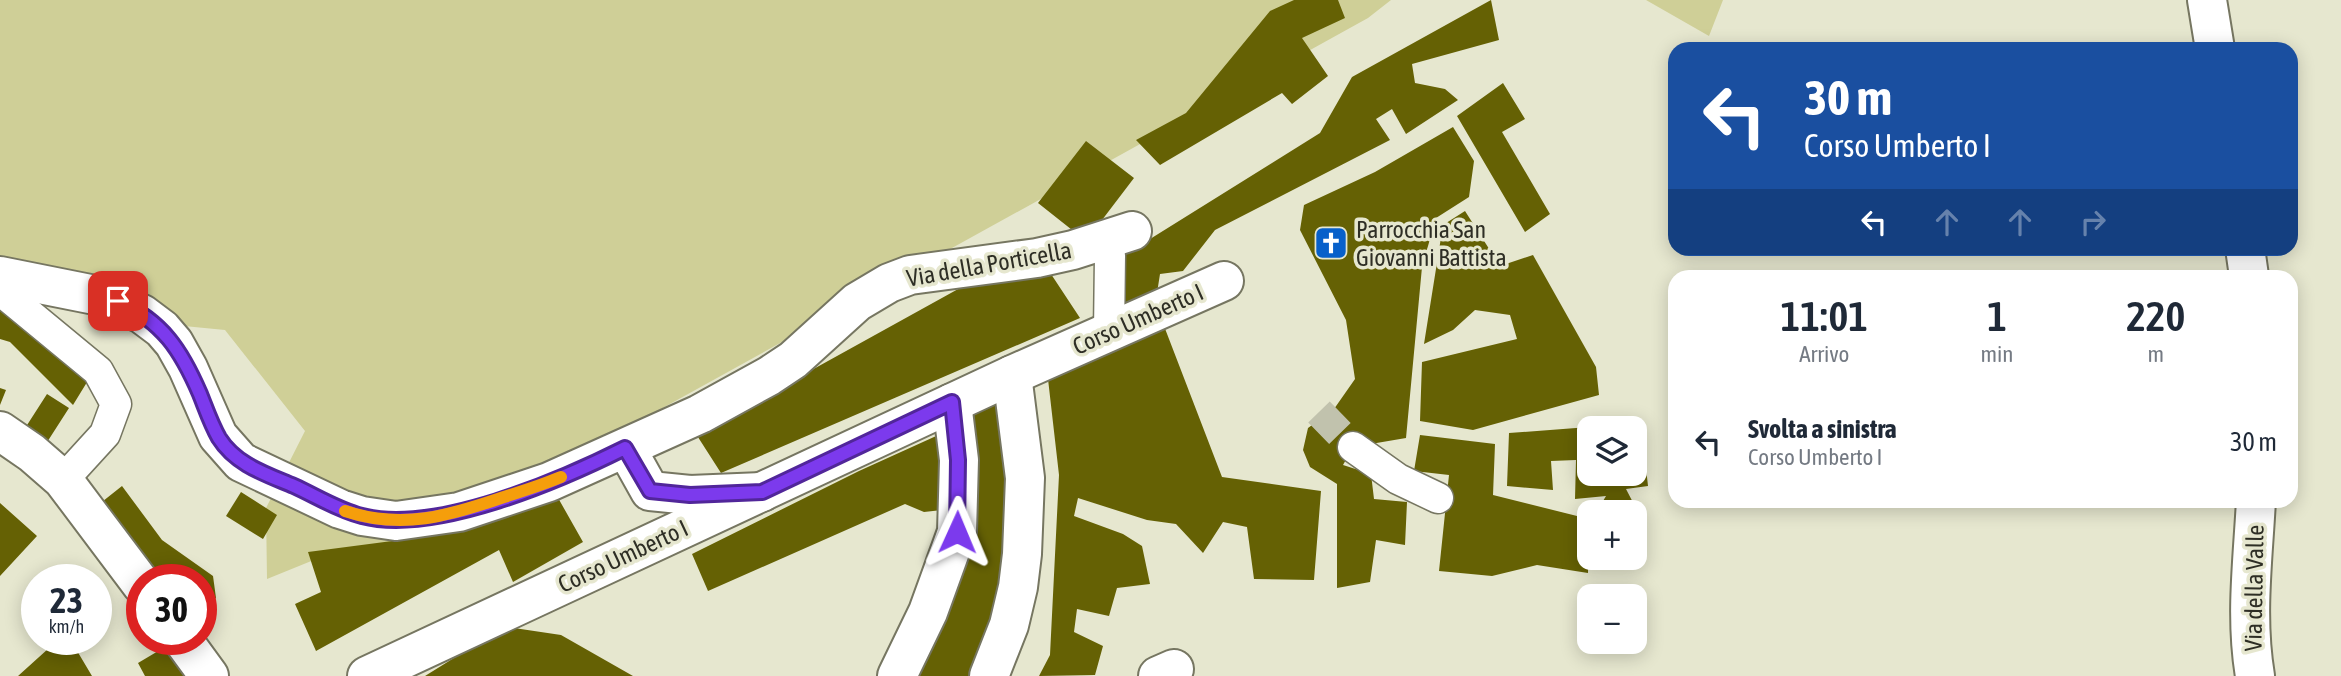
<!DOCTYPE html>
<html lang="it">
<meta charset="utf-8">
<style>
:root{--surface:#fff;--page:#f6f6f7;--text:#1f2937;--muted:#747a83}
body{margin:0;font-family:"Asap Condensed",sans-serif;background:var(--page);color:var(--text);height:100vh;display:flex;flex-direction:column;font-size:26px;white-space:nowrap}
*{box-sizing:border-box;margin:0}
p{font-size:23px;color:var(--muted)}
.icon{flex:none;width:38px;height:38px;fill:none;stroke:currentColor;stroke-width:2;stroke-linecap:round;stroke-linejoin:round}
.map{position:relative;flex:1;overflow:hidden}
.panel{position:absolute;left:1668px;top:270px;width:630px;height:238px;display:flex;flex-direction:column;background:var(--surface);border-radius:21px;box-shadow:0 4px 18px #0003}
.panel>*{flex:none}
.guide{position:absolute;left:1668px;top:42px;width:630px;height:214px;border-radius:21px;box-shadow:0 4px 18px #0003;background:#1a4fa0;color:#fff;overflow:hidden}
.fabs{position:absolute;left:1577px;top:416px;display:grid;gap:14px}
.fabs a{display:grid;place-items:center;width:70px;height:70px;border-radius:14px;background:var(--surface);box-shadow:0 4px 18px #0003;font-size:35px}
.speed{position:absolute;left:21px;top:564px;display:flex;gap:14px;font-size:35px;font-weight:700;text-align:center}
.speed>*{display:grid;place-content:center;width:91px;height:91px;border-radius:50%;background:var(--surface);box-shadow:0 4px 18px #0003;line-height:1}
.speed small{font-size:18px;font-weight:400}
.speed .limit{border:10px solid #d22;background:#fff;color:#111}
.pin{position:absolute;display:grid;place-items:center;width:60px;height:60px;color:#fff;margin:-30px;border-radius:14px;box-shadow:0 4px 10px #0006}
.me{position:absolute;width:77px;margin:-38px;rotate:1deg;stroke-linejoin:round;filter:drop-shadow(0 0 5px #0008)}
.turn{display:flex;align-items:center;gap:24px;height:147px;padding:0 21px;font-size:32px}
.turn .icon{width:91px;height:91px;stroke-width:2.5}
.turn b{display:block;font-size:49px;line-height:60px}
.lanes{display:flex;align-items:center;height:66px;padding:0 21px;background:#0003;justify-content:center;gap:35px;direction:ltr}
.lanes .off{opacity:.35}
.eta{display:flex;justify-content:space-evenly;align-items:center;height:119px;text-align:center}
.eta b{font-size:42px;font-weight:600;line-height:49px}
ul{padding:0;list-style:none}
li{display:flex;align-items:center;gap:21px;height:105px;padding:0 21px}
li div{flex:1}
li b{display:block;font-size:26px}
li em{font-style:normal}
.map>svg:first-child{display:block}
</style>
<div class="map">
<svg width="2341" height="676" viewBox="0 0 2341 676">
<rect width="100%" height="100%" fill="#e6e7cf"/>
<path fill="#cfcf97" d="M 0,0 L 1391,0 L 1368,18 L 650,415 L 413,575 L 331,553 L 267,579 L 266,508 L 305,431 L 225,330 L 143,322 L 0,291 Z
M 1646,0 L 1723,0 L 1709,36 Z"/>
<path fill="#656104" d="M 1294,0 L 1338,0 L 1345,18 L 1302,38 L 1328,76 L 1292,104 L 1282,93 L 1160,165 L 1136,140 L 1186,113 L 1270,11 Z
M 1491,0 L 1499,40 L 1412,64 L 1415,83 L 1445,89 L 1458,100 L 1406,134 L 1392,109 L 1376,119 L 1390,140 L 1215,230 L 1183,271 L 1160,274 L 1157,293 L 1116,311 L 1118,259 L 1320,133 L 1352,77 Z
M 1503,83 L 1525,119 L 1502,132 L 1550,214 L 1525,232 L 1457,116 Z
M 1453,127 L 1474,161 L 1469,197 L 1436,218 L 1422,267 L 1406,438 L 1353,447 L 1343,465 L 1371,474 L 1374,499 L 1407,502 L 1405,545 L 1376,540 L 1370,582 L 1337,588 L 1337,484 L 1310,467 L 1303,450 L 1308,428 L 1334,409 L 1355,379 L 1346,320 L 1300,230 L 1304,205 L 1375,172 Z
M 1086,141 L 1134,178 L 1086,241 L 1038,203 Z
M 1465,211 L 1500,266 L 1533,255 L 1596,367 L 1599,395 L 1473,430 L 1420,421 L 1422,362 L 1517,339 L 1510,315 L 1475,310 L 1453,330 L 1424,344 L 1443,225 Z
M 1049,271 L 1080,318 L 721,473 L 696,434 L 969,283 Z
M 0,308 L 92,374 L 73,405 L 10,342 L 0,339 Z
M 1164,326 L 1222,477 L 1321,491 L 1314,580 L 1254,579 L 1247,527 L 1223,522 L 1203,553 L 1176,524 L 1147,520 L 1078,498 L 1074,516 L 1123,534 L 1142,546 L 1150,584 L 1117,588 L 1109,616 L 1077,609 L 1074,632 L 1103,646 L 1095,675 L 1039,676 L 1050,655 L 1059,475 L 1048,379 Z
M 0,388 L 6,390 L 0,405 Z
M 47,394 L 69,408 L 42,450 L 20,436 Z
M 1002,400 L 1009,543 L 1005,601 L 973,676 L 912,676 L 965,416 Z
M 1641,423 L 1648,486 L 1626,489 L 1639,514 L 1634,520 L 1634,513 L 1596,513 L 1606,496 L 1575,499 L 1576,460 L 1551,461 L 1553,490 L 1507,486 L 1509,433 L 1589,427 L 1589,474 L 1634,474 L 1634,429 L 1597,429 L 1597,427 Z
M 945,432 L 942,510 L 924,512 L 905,504 L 708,591 L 692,554 L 859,471 Z
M 1420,435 L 1495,444 L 1493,495 L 1589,519 L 1588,573 L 1537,565 L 1492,576 L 1439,571 L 1449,475 L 1414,471 Z
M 122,486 L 162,540 L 213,576 L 216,598 L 201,612 L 201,579 L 156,579 L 93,509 Z
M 553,489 L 583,542 L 513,582 L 499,550 L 316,651 L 295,604 L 321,592 L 308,552 L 461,532 Z
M 241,492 L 277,515 L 263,539 L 226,516 Z
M 0,503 L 37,536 L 0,576 Z
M 514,628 L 561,635 L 633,676 L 425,676 L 470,648 Z
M 59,639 L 70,639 L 92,676 L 18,676 Z
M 170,644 L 192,676 L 145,676 L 138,663 Z"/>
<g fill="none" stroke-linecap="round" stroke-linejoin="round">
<path stroke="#c1c2ad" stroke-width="30" stroke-dasharray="30 15" stroke-linecap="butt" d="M 1319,412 L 1353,447"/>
<defs>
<path id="pedestrian" d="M 1107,240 L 1110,256 L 1109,332
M 0,290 L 98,371 L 116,404 L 105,434 L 63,480
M 1353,447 L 1398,479 L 1438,498"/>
<path id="minor" d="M 2207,0 L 2215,49
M 2245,248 L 2249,276
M 0,276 L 105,297 L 142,314 L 162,329 L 174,343 L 188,368 L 218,436 L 241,462 L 340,509 L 362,516 L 396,521 L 459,512 L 549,482 L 700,414 L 769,376 L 793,360 L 857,302 L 889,283 L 910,275 L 1037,258 L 1073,250 L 1132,231
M 626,448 L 650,491 L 690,495 L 762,492
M 897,676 L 928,612 L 957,532 L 959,460 L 952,403
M 989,676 L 1009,625 L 1018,587 L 1022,554 L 1025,478 L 1012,375
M 1158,676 L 1174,669
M 2255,676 C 2245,617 2253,559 2256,500"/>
<path id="tertiary" d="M 0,431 L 32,453 L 63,480 L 142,585
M 182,639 L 209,676
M 367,676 L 1012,375 L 1224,281"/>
</defs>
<use href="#pedestrian" stroke="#767661" stroke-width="33"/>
<use href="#minor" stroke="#767661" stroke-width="42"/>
<use href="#tertiary" stroke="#767661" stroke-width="42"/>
<use href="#pedestrian" stroke="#fff" stroke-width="30"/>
<use href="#minor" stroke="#fff" stroke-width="38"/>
<use href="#tertiary" stroke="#fff" stroke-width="38"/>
</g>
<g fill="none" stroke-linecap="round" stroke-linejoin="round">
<defs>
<path id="route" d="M 118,301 C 163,322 181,350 200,394 C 206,409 211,424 219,438 C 236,465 266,474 294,486 C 316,496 338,510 362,516 C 434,535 559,481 625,448 L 650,491 L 690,495 L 762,492 L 952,402 L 958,460 L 957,532"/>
</defs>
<use href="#route" stroke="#51269a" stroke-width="18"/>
<use href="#route" stroke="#7c3aed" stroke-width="12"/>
<path stroke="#f59e0b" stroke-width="12" d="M 345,511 C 402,530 449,516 504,497 C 523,491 542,485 561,477"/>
</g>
<defs>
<symbol id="church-square" viewBox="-11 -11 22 22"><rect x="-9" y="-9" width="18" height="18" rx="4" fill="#0760ca" stroke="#e6e7cf"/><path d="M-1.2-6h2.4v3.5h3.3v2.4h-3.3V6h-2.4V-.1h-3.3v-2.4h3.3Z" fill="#fff"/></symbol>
</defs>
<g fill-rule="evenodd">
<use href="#church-square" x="1312" y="224" width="38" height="38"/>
</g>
<g text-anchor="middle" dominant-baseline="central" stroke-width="7" stroke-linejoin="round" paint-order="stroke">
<g font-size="24" fill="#2e2e25" stroke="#e6e7cf" text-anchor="start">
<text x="1356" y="229">Parrocchia San<tspan x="1356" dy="28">Giovanni Battista</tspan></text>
</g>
<g font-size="24" fill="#2e2e25" stroke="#e6e7cf">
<text transform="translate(989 264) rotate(-10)">Via della Porticella</text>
<text transform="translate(1138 319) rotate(-24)">Corso Umberto I</text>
<text transform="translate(623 556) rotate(-25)">Corso Umberto I</text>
<text transform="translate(2254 588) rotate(-89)">Via della Valle</text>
</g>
</g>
</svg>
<div class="fabs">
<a><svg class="icon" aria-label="layers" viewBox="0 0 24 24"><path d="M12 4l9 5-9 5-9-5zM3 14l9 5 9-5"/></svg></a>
<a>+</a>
<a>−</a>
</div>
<div class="speed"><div>23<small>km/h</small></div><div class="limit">30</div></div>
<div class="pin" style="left:118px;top:301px;background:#d93025"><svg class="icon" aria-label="arrive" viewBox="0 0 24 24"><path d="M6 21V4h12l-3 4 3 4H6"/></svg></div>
<svg class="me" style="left:957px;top:532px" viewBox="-20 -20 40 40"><path d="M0-17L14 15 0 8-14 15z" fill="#7c3aed" stroke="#fff" stroke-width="4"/></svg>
<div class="guide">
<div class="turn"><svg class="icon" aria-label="left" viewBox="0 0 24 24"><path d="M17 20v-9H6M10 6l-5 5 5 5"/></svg><div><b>30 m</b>Corso Umberto I</div></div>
<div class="lanes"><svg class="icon" aria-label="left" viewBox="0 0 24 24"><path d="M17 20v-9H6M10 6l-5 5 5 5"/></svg><svg class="icon off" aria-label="ahead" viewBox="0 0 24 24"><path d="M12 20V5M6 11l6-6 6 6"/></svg><svg class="icon off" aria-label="ahead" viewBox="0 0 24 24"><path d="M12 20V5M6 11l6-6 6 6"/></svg><svg class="icon off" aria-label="right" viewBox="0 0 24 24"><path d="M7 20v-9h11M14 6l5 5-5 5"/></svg></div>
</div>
<section class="panel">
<div class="eta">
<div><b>11:01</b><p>Arrivo</p></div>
<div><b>1</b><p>min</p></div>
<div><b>220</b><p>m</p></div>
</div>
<ul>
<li><svg class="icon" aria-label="left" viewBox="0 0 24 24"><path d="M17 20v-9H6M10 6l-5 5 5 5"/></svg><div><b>Svolta a sinistra</b><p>Corso Umberto I</p></div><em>30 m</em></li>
</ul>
</section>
</div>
